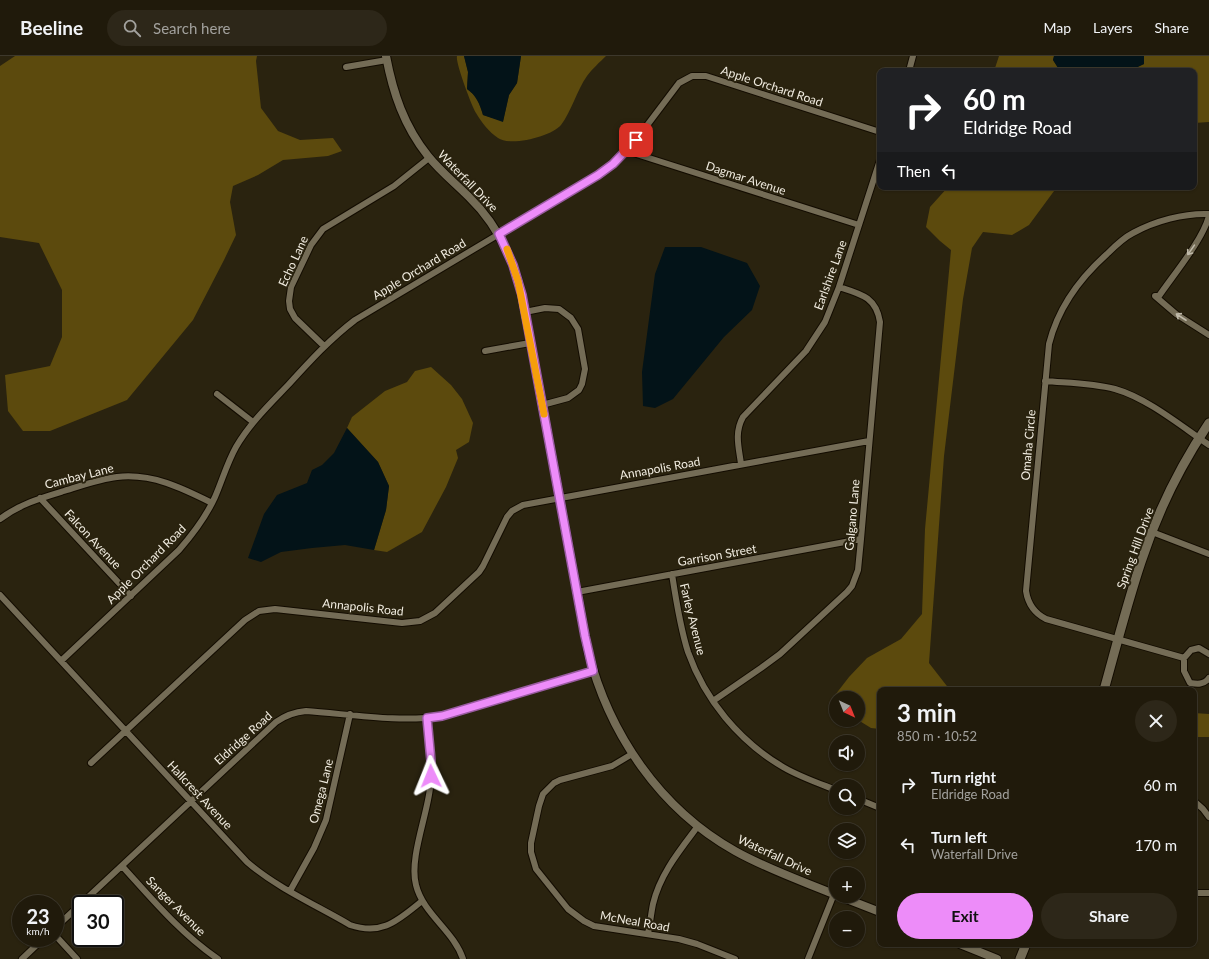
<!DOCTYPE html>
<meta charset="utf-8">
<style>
:root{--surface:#201a0b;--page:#2d2719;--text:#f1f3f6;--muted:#a2a19d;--line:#3d382c;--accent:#ed8cf9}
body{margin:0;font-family:Lato,sans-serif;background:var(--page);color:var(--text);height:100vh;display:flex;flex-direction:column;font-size:15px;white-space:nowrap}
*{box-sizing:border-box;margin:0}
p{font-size:13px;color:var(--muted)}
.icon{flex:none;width:22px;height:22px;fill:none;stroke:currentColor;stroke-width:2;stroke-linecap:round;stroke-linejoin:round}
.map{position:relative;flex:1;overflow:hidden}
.details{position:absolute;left:877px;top:631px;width:320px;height:260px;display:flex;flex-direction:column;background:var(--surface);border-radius:8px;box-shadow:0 1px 3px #0004,0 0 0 1px var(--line)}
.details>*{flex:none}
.guide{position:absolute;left:877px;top:12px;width:320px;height:122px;border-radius:8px;box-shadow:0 1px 3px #0004,0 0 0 1px var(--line);background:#202124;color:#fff;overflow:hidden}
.needle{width:26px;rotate:137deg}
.fabs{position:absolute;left:829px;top:635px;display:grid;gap:8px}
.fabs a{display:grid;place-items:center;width:36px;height:36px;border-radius:50%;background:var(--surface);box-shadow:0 1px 3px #0004,0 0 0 1px var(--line);font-size:20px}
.speed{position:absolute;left:12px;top:839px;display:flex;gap:8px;font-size:20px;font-weight:700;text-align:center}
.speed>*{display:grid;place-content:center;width:52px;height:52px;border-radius:50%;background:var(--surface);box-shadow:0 1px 3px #0004,0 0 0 1px var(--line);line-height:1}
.speed small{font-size:10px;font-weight:400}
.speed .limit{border:2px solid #111;border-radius:6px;background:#fff;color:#111}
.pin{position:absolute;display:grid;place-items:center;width:34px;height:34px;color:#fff;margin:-17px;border-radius:8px;box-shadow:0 2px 6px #0006}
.me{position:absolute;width:44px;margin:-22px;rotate:358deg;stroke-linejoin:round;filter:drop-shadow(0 0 3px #0008)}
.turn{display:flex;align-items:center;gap:14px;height:84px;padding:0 20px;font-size:18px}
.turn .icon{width:52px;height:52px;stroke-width:2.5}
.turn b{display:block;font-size:28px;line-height:34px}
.then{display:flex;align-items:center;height:38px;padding:0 20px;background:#0003;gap:8px;font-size:15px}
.round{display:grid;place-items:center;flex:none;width:42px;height:42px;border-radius:21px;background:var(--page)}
.head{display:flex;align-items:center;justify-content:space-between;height:68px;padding:0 20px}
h1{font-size:24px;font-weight:700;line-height:30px}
.primary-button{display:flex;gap:8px;margin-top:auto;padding:8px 20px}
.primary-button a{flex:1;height:46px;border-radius:24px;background:var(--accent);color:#111;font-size:16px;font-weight:700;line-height:46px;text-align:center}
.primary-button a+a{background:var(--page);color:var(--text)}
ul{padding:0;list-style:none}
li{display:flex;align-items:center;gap:12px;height:60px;padding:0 20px}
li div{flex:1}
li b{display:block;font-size:15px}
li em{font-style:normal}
header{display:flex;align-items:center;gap:24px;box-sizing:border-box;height:56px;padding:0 20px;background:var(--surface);border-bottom:1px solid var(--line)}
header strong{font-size:19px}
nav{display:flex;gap:22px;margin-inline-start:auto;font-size:14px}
.search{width:280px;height:36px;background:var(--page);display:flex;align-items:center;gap:10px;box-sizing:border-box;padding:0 14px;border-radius:22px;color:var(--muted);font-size:15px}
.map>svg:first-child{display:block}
</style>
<header>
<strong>Beeline</strong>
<div class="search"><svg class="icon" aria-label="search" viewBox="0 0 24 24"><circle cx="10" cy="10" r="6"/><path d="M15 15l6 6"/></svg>Search here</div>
<nav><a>Map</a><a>Layers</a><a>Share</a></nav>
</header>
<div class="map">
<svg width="1209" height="903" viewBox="0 0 1209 903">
<rect width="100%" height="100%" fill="#2a230f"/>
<path fill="#5c4a0d" d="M 15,0 L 257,0 L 256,5 L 261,52 L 278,75 L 300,84 L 333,82 L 342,95 L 328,100 L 283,104 L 258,119 L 233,130 L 230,146 L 236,179 L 224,204 L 193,264 L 127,344 L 50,375 L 23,375 L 8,355 L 5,319 L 50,310 L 62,281 L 62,234 L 39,187 L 0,181 L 0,10 Z
M 457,0 L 464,0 L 468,16 L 467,33 C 476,39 480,48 483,59 L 503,65 L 509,39 L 517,27 L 521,0 L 606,0 C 600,6 592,13 587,20 C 577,34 571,56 561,69 C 552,80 511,91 498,82 C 489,76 482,67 476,57 C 472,51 455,6 457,0 Z
M 999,0 L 1054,0 L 1053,4 L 1060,15 L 994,15 Z
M 1144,0 L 1209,0 L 1209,66 L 1194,67 L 1194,15 L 1129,15 L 1144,8 Z
M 948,131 L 1057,131 L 1029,169 L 1012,179 L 983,176 L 972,192 L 963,243 L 944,400 L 929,607 L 950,634 L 880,634 L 880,673 L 871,672 L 858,664 L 858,642 L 836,642 L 836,648 L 832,643 L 849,621 L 867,602 L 901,583 L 922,558 L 925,473 L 951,194 L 940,185 L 926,171 L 930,151 Z
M 431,311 L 451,329 L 462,343 L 473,367 L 469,386 L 456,394 L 458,402 L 446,431 L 422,476 L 387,496 L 374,494 L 386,454 L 389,430 L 378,406 L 347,372 L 352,361 L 385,335 L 407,326 L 415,315 Z
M 1194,657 L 1209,658 L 1209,681 L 1194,681 Z"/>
<path fill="#031318" d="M 464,0 L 521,0 L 517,27 L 509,39 L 503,66 L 483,59 C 480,48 476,39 467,33 L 468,16 Z
M 1054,0 L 1144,0 L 1144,8 L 1129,15 L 1060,15 L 1053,4 Z
M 665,191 L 701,191 L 747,207 L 760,230 L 752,254 L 724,281 L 673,343 L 655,352 L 643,350 L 642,316 L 655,218 Z
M 347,372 L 378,406 L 389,430 L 386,454 L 374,494 L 345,489 L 312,492 L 281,496 L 261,506 L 248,502 L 264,458 L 277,439 L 307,427 L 312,414 L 322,409 L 334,397 Z"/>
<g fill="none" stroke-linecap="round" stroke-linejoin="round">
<defs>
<path id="minor" d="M 346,11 L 387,4
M 909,15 L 913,0
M 627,95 L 859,169
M 1209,160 C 1202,185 1174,218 1159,240 L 1155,240 L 1176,258 L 1209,279
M 525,256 L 545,252 L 559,253 L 571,262 L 578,273 L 585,313 L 582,328 L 579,334 L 568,342 L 542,349
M 324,290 L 295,262 L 290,253 L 289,245 L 291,231 L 311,189 L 323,173 L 394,130 L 429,102
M 485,295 L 530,287
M 1045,325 C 1068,327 1092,327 1115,333 C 1147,342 1181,370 1209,389
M 217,338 L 253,366
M 741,408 C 739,392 734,377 743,361 L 806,295 L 825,266 L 839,231 L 880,104
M 40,442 L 131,540
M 0,463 C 20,448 41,442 64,435 C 81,430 99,423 117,421 C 152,417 182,432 212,447
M 1152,476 L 1209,498
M 672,518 C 676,544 680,571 688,596 C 705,644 739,685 783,711 C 800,721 818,727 836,734
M 577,536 L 861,483
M 0,539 L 247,806 C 277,832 316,849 350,869 C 383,880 398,864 422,845
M 1209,598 L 1199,592 L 1191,594 L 1184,602 L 1184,615 L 1190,627 C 1197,628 1204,629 1209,622
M 1184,602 L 1046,563 C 1034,557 1028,548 1026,535 L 1049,288 C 1058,252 1079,223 1107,198 C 1115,190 1123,182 1133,177 C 1155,165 1184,157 1209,158
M 61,605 L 179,494 C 193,478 206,461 215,441 C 222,425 227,407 236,391 C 250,367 270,348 289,328 C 310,305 330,283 355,264 L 598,119 L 613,108 L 636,84 L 679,27 L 692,20 L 706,20 L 880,76
M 713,645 L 761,612 L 780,598 L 847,536 L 852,530 L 858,514 L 861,483 L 880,266 C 876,241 861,238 839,231
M 427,662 C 429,686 433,709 430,732 C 427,760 409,803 416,829 C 423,858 454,875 463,903
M 632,698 L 612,710 L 560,724 L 554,727 L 543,738 L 539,750 L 531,787 L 531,796 L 536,813 L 568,853 L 584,865 L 594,870 L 679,883 L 697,888 L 735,903
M 91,707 L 245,564 L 259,555 L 275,553 L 402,567 L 420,565 L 435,557 L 479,516 L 483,510 L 507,461 L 512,455 L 523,449 L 869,385
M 858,743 L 880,752
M 1194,745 L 1203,753 L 1209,761
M 122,810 C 152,843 181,878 218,903
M 290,835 L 314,792 L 326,764 L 350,658
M 1194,837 L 1209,837
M 55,872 L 276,666 C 286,659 294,656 306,655 C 349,658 400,667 442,660 L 593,615
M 648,878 C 650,868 651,858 653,848 C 660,818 680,794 698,770
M 55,879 L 77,903
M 22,903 L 44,882
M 808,903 L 834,838"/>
<path id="tertiary" d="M 386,0 C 393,37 404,70 428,100 C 440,115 455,127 469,141 C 497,168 513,202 522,239 L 588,595 C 609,678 660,753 735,795 C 767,813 802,825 836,839
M 839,840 L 880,856
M 960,888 L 997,903"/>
<path id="secondary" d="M 1104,634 C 1116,591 1127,548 1141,506 C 1157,457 1180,410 1209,367
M 1020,903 L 1026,888"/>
</defs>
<use href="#minor" stroke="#130c00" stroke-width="8"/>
<use href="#tertiary" stroke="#130c00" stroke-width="10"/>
<use href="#secondary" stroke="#130c00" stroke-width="11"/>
<use href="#minor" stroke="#746c56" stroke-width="6"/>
<use href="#tertiary" stroke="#746c56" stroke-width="8"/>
<use href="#secondary" stroke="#746c56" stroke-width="9"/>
</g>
<defs><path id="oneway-shaft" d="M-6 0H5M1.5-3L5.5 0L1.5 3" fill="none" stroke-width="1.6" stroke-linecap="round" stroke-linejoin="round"/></defs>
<g stroke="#bfb9a9">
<use href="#oneway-shaft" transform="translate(1191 194) rotate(125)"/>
<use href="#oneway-shaft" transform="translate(1181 261) rotate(-147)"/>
</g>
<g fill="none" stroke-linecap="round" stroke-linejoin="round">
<defs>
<path id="route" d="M 431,720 L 431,705 L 427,662 L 442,660 L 593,615 L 585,580 L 522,239 L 513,209 L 499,178 L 598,119 L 613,108 L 636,84"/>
</defs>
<use href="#route" stroke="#9a5ba2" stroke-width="10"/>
<use href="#route" stroke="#ed8cf9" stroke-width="7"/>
<path stroke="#f59e0b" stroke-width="7" d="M 507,193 L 518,225 L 544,358"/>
</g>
<g text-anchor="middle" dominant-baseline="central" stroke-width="4" stroke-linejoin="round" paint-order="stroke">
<g font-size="12" fill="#f1ece0" stroke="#2a230f">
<text transform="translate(772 30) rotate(18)">Apple Orchard Road</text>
<text transform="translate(746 122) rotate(18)">Dagmar Avenue</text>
<text transform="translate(468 125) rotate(46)">Waterfall Drive</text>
<text transform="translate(293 205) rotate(-65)">Echo Lane</text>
<text transform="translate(419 213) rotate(-31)">Apple Orchard Road</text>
<text transform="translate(830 219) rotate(-70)">Earlshire Lane</text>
<text transform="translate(1028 389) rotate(-85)">Omaha Circle</text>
<text transform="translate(660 412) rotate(-10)">Annapolis Road</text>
<text transform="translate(79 420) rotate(-14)">Cambay Lane</text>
<text transform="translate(852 459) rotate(-85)">Galgano Lane</text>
<text transform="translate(93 483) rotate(47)">Falcon Avenue</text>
<text transform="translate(1135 492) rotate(-70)">Spring Hill Drive</text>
<text transform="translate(717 499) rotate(-10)">Garrison Street</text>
<text transform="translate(146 508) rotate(-45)">Apple Orchard Road</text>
<text transform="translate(363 551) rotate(6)">Annapolis Road</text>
<text transform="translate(693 563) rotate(76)">Farley Avenue</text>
<text transform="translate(243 682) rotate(-42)">Eldridge Road</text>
<text transform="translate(321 735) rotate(-76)">Omega Lane</text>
<text transform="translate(200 739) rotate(47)">Hallcrest Avenue</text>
<text transform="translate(775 799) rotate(25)">Waterfall Drive</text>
<text transform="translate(176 850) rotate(45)">Sanger Avenue</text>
<text transform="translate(635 865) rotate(10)">McNeal Road</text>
</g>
</g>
</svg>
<div class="fabs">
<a><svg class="needle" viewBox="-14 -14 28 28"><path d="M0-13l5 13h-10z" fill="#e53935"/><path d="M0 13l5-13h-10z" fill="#a2a19d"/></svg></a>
<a><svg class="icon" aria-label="sound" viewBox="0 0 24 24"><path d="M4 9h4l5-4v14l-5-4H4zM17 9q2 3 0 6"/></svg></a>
<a><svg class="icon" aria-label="search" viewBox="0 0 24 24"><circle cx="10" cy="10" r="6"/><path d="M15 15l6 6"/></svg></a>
<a><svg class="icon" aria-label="layers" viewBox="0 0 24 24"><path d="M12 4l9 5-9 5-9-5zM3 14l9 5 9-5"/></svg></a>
<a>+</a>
<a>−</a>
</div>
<div class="speed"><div>23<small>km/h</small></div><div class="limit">30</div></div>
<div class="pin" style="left:636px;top:84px;background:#d93025"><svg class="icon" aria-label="arrive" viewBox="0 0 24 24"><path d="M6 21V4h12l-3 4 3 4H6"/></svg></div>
<svg class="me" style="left:431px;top:720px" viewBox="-20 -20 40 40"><path d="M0-17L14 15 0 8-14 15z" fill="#ed8cf9" stroke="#fff" stroke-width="4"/></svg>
<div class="guide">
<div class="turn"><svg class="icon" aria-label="right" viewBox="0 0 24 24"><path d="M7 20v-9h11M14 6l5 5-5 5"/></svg><div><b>60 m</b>Eldridge Road</div></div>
<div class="then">Then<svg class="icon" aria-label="left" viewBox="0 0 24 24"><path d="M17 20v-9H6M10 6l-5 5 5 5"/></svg></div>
</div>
<section class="details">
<div class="head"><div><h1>3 min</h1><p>850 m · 10:52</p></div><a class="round"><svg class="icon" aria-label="close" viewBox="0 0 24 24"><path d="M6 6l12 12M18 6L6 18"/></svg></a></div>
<ul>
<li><svg class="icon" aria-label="right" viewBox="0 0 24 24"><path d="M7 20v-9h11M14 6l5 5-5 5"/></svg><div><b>Turn right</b><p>Eldridge Road</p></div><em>60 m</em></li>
<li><svg class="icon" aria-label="left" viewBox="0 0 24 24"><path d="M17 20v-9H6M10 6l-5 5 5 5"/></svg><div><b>Turn left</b><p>Waterfall Drive</p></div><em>170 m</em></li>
</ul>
<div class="primary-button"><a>Exit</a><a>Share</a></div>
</section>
</div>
